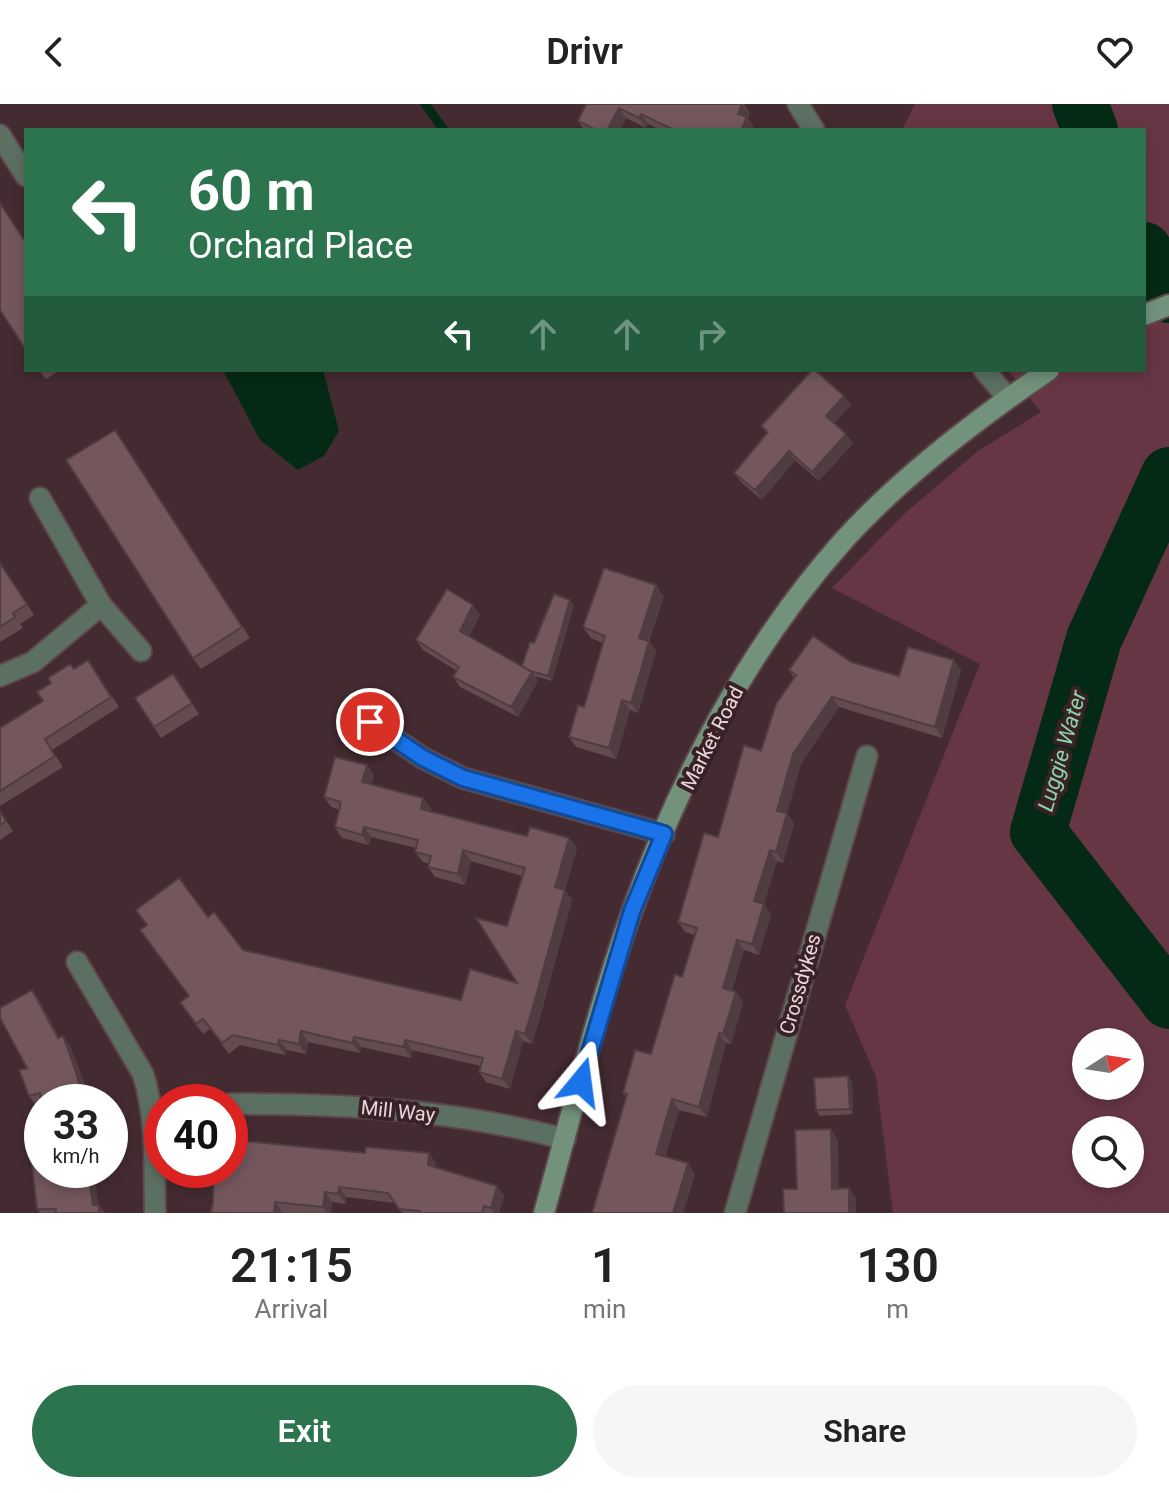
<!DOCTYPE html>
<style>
:root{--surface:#fff;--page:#f6f6f6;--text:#222;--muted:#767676;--accent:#2b744d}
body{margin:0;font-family:Roboto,sans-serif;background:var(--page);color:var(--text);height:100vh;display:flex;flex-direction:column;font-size:30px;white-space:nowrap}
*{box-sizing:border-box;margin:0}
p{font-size:26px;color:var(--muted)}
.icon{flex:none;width:44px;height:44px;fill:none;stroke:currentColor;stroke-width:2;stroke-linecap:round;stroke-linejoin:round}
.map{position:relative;height:1109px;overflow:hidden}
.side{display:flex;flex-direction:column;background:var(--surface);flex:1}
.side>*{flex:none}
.guide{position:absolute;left:24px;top:24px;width:1122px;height:244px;border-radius:0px;box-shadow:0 4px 12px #0003;background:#2b744d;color:#fff;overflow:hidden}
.needle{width:52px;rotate:78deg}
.fabs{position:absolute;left:1072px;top:924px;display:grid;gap:16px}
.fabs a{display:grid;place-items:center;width:72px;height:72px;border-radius:50%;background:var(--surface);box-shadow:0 4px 12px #0003;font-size:40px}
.speed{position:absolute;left:24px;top:980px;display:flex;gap:16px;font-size:40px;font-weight:700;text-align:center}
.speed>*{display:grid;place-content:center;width:104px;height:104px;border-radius:50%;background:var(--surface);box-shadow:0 4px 12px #0003;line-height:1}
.speed small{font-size:20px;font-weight:400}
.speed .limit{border:12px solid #d22;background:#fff;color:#111}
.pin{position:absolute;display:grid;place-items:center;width:68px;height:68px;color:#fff;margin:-34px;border:4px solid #fff;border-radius:50%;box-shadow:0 2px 8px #0007}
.me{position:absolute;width:88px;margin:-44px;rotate:16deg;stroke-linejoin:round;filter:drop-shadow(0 0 6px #0008)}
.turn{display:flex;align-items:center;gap:28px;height:168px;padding:0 32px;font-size:36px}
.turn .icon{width:104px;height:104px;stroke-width:2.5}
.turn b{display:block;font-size:56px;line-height:68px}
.lanes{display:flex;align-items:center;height:76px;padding:0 32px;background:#0003;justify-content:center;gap:40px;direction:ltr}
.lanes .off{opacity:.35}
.eta{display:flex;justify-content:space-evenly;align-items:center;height:136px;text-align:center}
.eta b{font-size:48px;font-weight:600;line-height:56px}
.primary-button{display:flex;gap:16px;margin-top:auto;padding:16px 32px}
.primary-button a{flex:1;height:92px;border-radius:48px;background:var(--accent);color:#fff;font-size:32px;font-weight:600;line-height:92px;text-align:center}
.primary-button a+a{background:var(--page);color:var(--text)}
header{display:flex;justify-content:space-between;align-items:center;height:104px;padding:0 32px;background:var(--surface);font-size:36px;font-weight:600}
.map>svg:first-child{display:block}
</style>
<header><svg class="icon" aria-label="back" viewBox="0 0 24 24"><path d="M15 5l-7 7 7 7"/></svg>Drivr<svg class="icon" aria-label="heart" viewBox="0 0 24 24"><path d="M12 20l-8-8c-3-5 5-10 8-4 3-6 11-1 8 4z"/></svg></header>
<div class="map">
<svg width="1169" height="1109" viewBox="0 0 1169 1109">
<rect width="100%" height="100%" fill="#442b31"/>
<path fill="#673644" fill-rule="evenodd" d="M 915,0 L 1169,0 L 1169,1109 L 893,1109 L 876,973 L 845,901 L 980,560 L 832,484 L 904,410 L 978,347 L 1041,308 L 1008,266 L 1144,266 L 1144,26 L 902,26 ZM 1086,938 L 1130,938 L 1130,982 L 1086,982 ZM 1086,1026 L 1130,1026 L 1130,1070 L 1086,1070 Z"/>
<path fill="#042a15" d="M 223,266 L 323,266 L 339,327 L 324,352 L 298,366 L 260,336 Z"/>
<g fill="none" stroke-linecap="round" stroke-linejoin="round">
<path stroke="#042a15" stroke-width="9" d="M 425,0 L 444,26"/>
<path stroke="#042a15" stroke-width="56" d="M 1080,0 L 1090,26
M 1144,146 L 1169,191
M 1169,371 L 1094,535 L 1038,728 L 1169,897"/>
<defs>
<path id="street" d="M 798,0 L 814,26
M 0,31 L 26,72
M 984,266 L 1008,294
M 40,394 L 101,501 L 141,547
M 0,572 L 33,558 L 101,501
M 370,618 L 423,654 L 463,674 L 664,730
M 77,858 L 143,970 C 157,1014 154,1062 155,1109
M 230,1000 C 342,999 456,1006 565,1035
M 735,1109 L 867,652"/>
<path id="secondary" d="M 1144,211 L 1169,201
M 544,1109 C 572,1009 597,905 632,807 C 679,675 750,541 844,436 C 903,371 977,315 1049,266"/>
</defs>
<use href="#street" stroke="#5e474c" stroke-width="24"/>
<use href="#secondary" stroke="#5e474c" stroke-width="24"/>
<use href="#street" stroke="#5c7062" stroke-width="20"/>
<use href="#secondary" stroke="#72927c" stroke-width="20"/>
</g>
<path fill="#634b50" d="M 586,0 L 744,0 L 750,9 L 748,14 L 754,24 L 753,26 L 661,26 L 648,20 L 646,24 L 626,14 L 620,26 L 584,26 L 578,17 Z
M 39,266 L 60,266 L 46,275 Z
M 851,301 L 834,319 L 853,339 L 819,377 L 795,356 L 762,396 L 741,378 L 734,369 L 767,330 L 761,322 Z
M 122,336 L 250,534 L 201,565 L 193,554 Z
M 0,458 L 34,511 L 20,520 L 23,524 L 0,538 Z
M 664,492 L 649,537 L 656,547 L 638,609 L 630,606 L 616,655 L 576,643 L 569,633 L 584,603 L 603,539 L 591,534 L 583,523 Z
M 574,501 L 552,577 L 535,572 L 538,577 L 518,613 L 460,583 L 453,573 L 457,567 L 423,546 L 416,536 L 480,511 L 469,533 L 522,562 L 534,539 Z
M 88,556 L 119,603 L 52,646 L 63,663 L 0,702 L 0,638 L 43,597 L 74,565 Z
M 851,558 L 899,572 L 961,566 L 942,634 L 839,603 L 801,660 L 787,709 L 794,720 L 783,759 L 777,757 L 764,800 L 771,810 L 759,851 L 744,846 L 732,887 L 736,888 L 743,898 L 731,940 L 726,939 L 707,1013 L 679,1006 L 665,1053 L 695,1070 L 683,1109 L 592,1109 L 626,993 L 623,989 L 651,950 L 682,873 L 695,831 L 685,828 L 678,818 L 718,733 L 761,647 L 794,574 L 789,566 Z
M 173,570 L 199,610 L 161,634 L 135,594 Z
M 367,661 L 374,671 L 371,681 L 423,694 L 431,705 L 430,707 L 527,732 L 569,734 L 577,744 L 565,786 L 572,796 L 540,913 L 532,940 L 523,937 L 510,985 L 486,978 L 479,968 L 481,962 L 412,946 L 411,954 L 361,943 L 360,949 L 308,938 L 306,950 L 287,946 L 285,951 L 240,941 L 229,950 L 210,925 L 203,930 L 187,909 L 189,892 L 208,813 L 243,846 L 461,896 L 517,879 L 507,822 L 522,772 L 471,757 L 465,781 L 435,773 L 428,763 L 429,760 L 423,758 L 415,748 L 416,744 L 371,733 L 369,741 L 342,734 L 335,723 L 339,706 L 331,703 L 324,693 Z
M 0,707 L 13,727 L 0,736 Z
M 32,886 L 39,896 L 59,933 L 63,932 L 70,942 L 84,978 L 88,998 L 42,998 L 42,1000 L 36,1002 L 29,992 L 27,964 Z
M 848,972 L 852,978 L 853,1010 L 820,1012 L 816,1006 Z
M 436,1059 L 436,1064 L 497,1082 L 504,1092 L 499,1109 L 402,1109 L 395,1099 L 346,1093 L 346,1100 L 332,1098 L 331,1109 L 211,1109 Z
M 42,1066 L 94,1066 L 98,1101 L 105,1109 L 40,1109 L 37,1105 Z"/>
<path fill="#503d41" d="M 742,0 L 750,9 L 748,14 L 754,24 L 753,26 L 741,26 L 738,10 Z
M 619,4 L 626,14 L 620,26 L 607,26 Z
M 641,10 L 648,20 L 646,24 L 639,14 Z
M 844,292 L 851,301 L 833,321 L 826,312 Z
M 846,330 L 853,339 L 819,377 L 812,368 Z
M 789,347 L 795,356 L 762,396 L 755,386 Z
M 656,481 L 664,492 L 646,544 L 639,534 Z
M 570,496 L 574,501 L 552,577 L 548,572 Z
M 473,501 L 480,511 L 467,537 L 460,527 Z
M 649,537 L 656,547 L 638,609 L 631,599 Z
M 954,556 L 961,566 L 942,634 L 935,623 Z
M 532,568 L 538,577 L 518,613 L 511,603 Z
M 832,593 L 839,603 L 801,660 L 785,717 L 777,707 L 793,650 Z
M 622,596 L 630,606 L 616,655 L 609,644 Z
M 367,661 L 374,671 L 369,689 L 362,678 Z
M 423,694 L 431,705 L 428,715 L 421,705 Z
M 787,709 L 794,720 L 783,759 L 776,748 Z
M 364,723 L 371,733 L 369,741 L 362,731 Z
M 569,734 L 577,744 L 563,793 L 555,783 Z
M 463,746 L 471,757 L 465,781 L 458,770 Z
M 770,746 L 777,757 L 764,800 L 771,810 L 759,851 L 752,840 L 754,797 Z
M 565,786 L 572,796 L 532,940 L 525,930 Z
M 737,836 L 744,846 L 730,894 L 723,884 Z
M 32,886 L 39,896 L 65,944 L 58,934 Z
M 736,888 L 743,898 L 731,940 L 723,930 Z
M 301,927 L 308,938 L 306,950 L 299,940 Z
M 516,927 L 523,937 L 510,985 L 502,975 Z
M 719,929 L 726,939 L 707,1013 L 699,1003 Z
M 63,932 L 70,942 L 84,978 L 88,998 L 84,998 Z
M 354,933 L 361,943 L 360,949 L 352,939 Z
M 279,936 L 287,946 L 285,951 L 278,941 Z
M 405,936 L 412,946 L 411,954 L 404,943 Z
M 848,972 L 852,978 L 853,1010 L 850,1005 Z
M 672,995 L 679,1006 L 663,1060 L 656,1050 Z
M 831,1025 L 838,1036 L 839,1095 L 832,1085 Z
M 429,1049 L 436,1059 L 435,1072 L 428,1061 Z
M 688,1059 L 695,1070 L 683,1109 L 673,1109 Z
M 88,1066 L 94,1066 L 99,1107 L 99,1101 L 105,1109 L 98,1109 L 93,1101 Z
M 497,1082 L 504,1092 L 499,1109 L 494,1109 L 491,1104 Z
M 339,1083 L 346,1093 L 346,1100 L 338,1090 Z
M 849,1084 L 856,1094 L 856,1109 L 849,1109 Z
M 325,1088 L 332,1098 L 331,1109 L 327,1109 L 323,1103 Z
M 275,1098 L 282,1108 L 282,1109 L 274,1109 Z"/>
<path fill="#73575d" stroke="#503d41" stroke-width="2" d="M 586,0 L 742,0 L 738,10 L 747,13 L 741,26 L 674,26 L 641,10 L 639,14 L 619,4 L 607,26 L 596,26 L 578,17 Z
M 0,99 L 26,139 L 26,246 L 0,206 Z
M 812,266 L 815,266 L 844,292 L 826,312 L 846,330 L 812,368 L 789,347 L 755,386 L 734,369 L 768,328 L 761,322 Z
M 115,326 L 242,523 L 193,554 L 66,356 Z
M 0,459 L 27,500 L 13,509 L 15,513 L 0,523 Z
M 604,464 L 656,481 L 639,534 L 649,537 L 640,569 L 631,599 L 622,596 L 609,644 L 569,633 L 578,601 L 584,603 L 605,532 L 583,523 Z
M 447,485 L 473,501 L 460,527 L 532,568 L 511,603 L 453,573 L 459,563 L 416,536 Z
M 554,490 L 570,496 L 548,572 L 530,567 L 522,562 L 530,538 L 534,539 Z
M 813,532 L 851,558 L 899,572 L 908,543 L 954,556 L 935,623 L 832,593 L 793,650 L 777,707 L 787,709 L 776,748 L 770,746 L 754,797 L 764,800 L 752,840 L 737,836 L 723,884 L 736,888 L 723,930 L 719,929 L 699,1003 L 672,995 L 656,1050 L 688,1059 L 673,1109 L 592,1109 L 627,990 L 623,989 L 635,946 L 651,950 L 675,870 L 682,873 L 697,824 L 678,818 L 704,729 L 718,733 L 744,641 L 761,647 L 776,600 L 796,571 L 789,566 Z
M 88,556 L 111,593 L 45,635 L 55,652 L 0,687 L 0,624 L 43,597 L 37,588 L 51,579 L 48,574 L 70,560 L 74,565 Z
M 173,570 L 192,599 L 154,623 L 135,594 Z
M 335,653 L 367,661 L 362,678 L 423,694 L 421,705 L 527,732 L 530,723 L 569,734 L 555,783 L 565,786 L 533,903 L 525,930 L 516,927 L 502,975 L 479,968 L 483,954 L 405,936 L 404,943 L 354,933 L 352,939 L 301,927 L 299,940 L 279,936 L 278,941 L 233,931 L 222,939 L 203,915 L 196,920 L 180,898 L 189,892 L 140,826 L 147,821 L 136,806 L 179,774 L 208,813 L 214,808 L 243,846 L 461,896 L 470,865 L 517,879 L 476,814 L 507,822 L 525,764 L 463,746 L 458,770 L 428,763 L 431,752 L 415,748 L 418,736 L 364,723 L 362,731 L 335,723 L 341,698 L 324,693 Z
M 0,707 L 6,717 L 0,721 Z
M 32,886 L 58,934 L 63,932 L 76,968 L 84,998 L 42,999 L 40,989 L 29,992 L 19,966 L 27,964 L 0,914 L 0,904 Z
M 848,972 L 850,1005 L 816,1006 L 814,974 Z
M 831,1025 L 832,1085 L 849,1084 L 849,1109 L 784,1109 L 783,1085 L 797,1085 L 795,1026 Z
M 233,1036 L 365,1049 L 366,1043 L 429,1049 L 428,1061 L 497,1082 L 491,1104 L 484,1102 L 482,1109 L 420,1109 L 420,1107 L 399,1105 L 388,1089 L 339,1083 L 338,1090 L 325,1088 L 323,1103 L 275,1098 L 274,1109 L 211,1109 L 213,1097 L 214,1066 L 230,1066 L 230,1050 L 231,1050 Z
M 42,1044 L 42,1066 L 88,1066 L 93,1101 L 99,1101 L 99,1109 L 55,1109 L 56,1105 L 37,1105 L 30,1045 Z"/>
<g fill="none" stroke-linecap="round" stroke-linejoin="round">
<defs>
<path id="route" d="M 370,618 L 423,654 L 463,674 L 664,730 L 632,807 L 581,978"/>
</defs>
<use href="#route" stroke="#114b97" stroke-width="20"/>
<use href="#route" stroke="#1a73e8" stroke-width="14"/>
</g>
<g text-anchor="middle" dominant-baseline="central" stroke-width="8" stroke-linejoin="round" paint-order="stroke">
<g font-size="20" fill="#e9d8db" stroke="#392127">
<text transform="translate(712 634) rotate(-63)">Market Road</text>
<text transform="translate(800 880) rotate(-74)">Crossdykes</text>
<text transform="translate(398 1007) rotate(6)">Mill Way</text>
</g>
<g font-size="22" font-style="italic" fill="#8bd5a4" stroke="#392127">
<text transform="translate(1062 647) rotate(-74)">Luggie Water</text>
</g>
</g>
</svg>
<div class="fabs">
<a><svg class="needle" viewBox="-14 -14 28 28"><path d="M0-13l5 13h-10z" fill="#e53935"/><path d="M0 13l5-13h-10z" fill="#767676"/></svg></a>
<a><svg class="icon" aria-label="search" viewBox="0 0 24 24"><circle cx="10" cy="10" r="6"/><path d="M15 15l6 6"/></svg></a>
</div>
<div class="speed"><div>33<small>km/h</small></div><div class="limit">40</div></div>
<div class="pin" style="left:370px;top:618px;background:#d93025"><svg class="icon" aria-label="arrive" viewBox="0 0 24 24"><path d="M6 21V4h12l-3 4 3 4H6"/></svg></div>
<svg class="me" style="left:581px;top:978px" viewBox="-20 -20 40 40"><path d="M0-17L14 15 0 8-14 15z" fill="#1a73e8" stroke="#fff" stroke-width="4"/></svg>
<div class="guide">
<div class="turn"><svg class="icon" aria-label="left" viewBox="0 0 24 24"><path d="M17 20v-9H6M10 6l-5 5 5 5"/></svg><div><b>60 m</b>Orchard Place</div></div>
<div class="lanes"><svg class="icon" aria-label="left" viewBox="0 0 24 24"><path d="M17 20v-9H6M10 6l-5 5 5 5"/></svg><svg class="icon off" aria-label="ahead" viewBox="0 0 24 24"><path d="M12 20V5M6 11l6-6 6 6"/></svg><svg class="icon off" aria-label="ahead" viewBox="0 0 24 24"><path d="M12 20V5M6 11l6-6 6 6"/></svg><svg class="icon off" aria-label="right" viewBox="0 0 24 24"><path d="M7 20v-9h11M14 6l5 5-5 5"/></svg></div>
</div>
</div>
<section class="side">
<div class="eta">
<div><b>21:15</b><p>Arrival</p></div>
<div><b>1</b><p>min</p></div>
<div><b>130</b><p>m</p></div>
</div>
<div class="primary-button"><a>Exit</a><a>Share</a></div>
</section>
